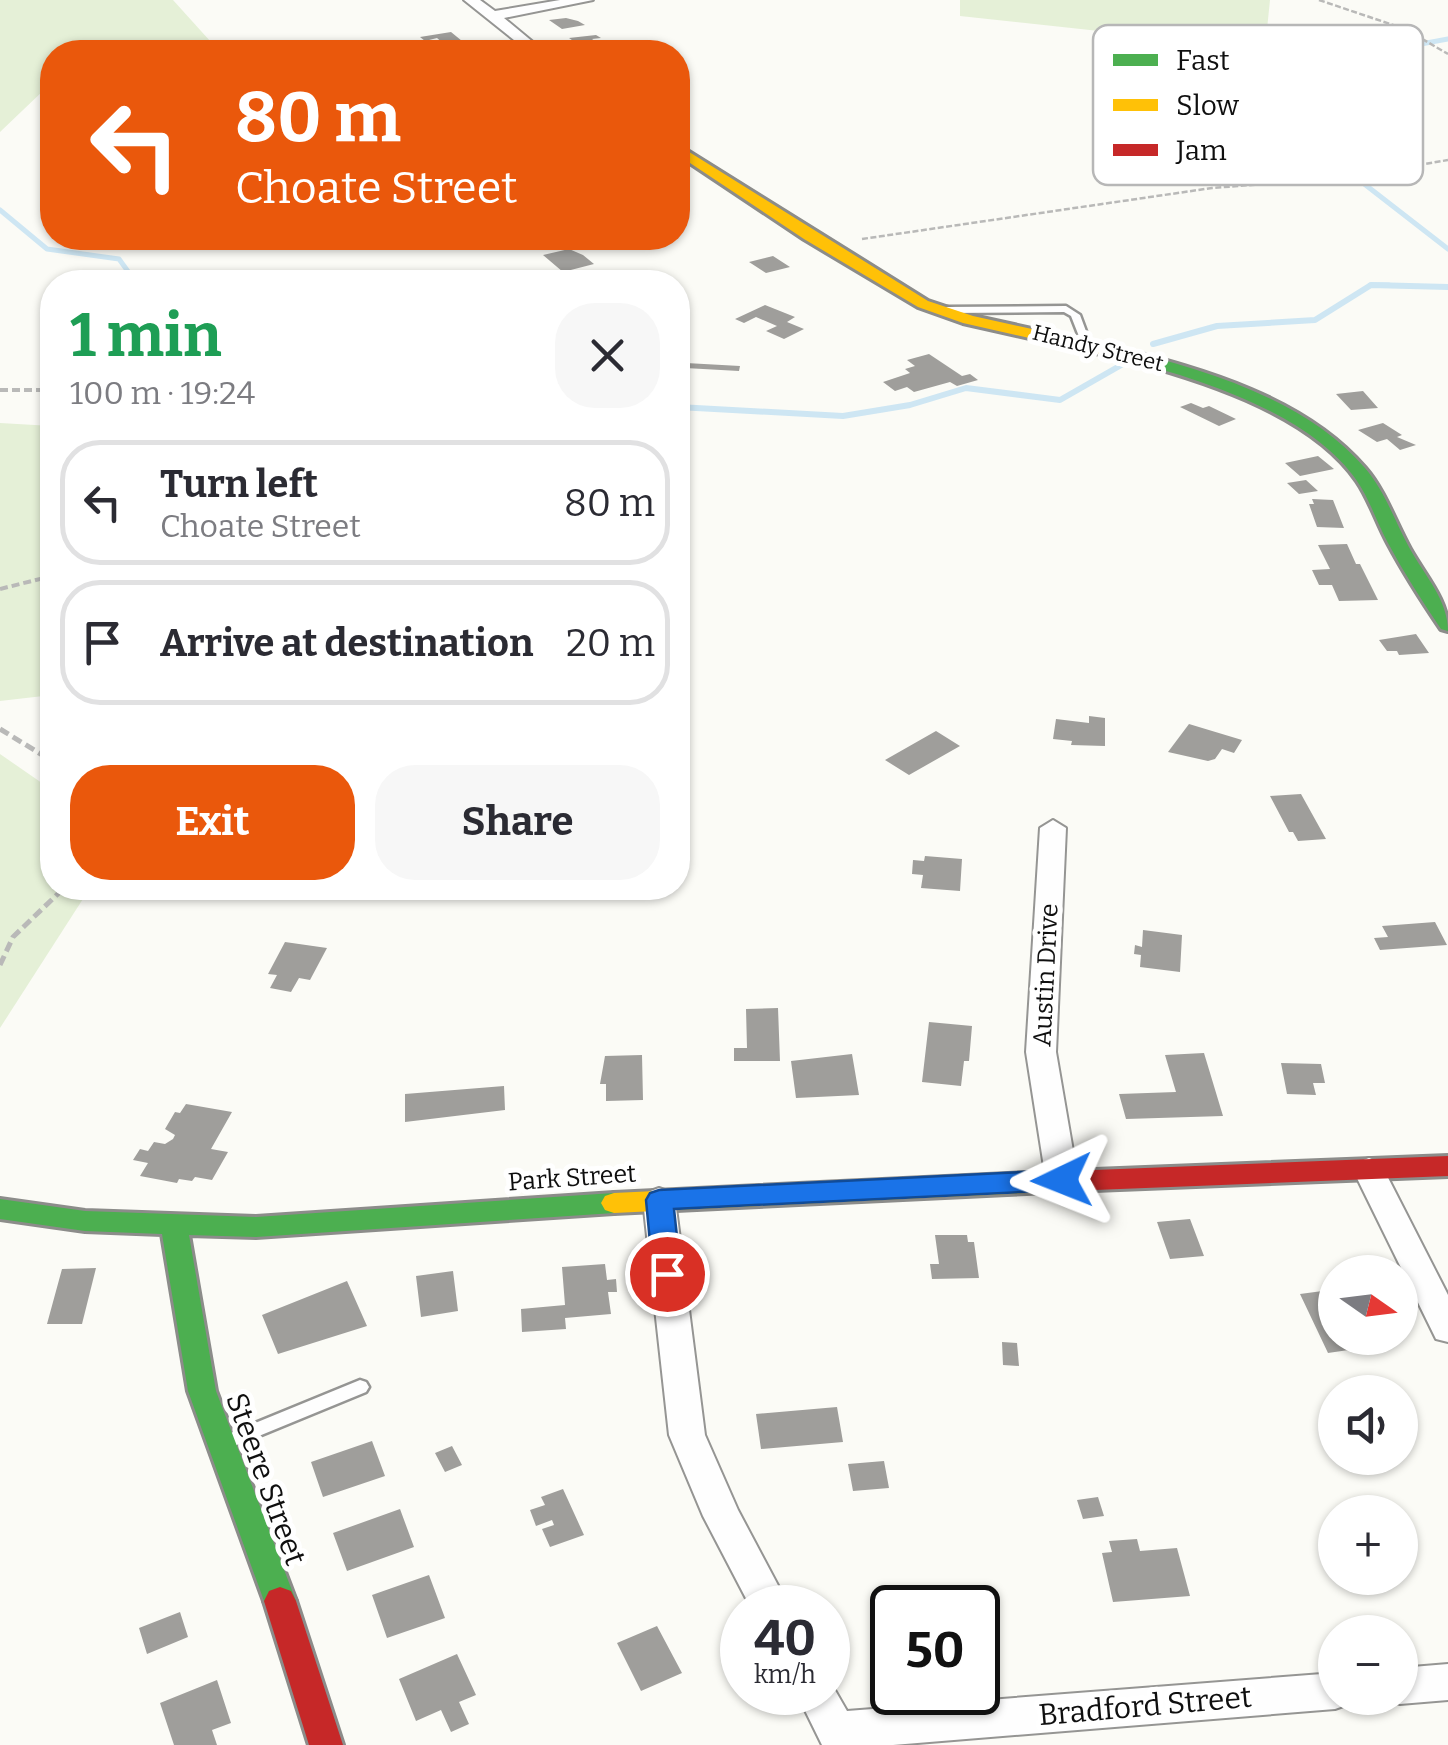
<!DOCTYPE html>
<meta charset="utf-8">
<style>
:root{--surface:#fff;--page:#f7f7f7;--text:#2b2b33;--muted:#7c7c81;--line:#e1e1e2;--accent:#ea580c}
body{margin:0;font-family:Bitter,serif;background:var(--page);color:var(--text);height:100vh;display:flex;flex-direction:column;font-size:38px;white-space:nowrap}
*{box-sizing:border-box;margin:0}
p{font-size:32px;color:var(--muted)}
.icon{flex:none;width:55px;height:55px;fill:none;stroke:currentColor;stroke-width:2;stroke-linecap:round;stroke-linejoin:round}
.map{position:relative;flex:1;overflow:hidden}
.side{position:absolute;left:40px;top:270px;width:650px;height:630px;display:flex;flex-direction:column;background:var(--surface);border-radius:40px;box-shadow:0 2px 8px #0004}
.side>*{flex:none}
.banner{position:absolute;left:40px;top:40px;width:650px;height:210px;border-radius:40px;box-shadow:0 2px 8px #0004;background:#ea580c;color:#fff;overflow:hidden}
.needle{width:65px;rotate:104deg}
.tools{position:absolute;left:1318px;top:1255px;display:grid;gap:20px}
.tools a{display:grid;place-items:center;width:100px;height:100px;border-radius:50%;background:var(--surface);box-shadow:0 2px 8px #0004;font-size:50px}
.speed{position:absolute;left:720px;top:1585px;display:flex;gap:20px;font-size:50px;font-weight:700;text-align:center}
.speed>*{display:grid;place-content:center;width:130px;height:130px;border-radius:50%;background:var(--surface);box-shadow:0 2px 8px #0004;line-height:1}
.speed small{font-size:25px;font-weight:400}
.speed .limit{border:5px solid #111;border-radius:15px;background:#fff;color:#111}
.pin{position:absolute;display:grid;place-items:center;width:85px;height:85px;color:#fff;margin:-42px;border:5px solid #fff;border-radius:50%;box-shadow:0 2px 10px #0007}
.me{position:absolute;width:110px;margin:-55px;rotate:268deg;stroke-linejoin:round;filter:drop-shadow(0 0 8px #0008)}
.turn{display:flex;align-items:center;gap:35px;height:210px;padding:0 30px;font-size:45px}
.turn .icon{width:130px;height:130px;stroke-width:2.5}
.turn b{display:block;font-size:70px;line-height:85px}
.round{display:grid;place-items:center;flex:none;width:105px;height:105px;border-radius:40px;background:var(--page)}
.head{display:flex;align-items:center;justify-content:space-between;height:170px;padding:0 30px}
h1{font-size:60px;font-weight:700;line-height:75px;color:#1e9e55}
.button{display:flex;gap:20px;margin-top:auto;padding:20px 30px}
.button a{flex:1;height:115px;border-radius:40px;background:var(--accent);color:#fff;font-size:40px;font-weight:700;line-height:115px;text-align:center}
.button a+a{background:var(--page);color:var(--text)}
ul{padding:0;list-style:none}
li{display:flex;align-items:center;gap:30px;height:125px;margin:0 20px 15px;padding:0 10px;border:5px solid var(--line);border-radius:40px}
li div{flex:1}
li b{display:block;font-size:38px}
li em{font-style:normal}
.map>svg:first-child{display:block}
</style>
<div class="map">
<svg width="1448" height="1745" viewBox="0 0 1448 1745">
<rect width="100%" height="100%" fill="#fbfbf6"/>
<path fill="#e5f0d7" d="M 0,0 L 173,0 L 220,52 L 52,52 L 52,88 L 45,89 L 0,132 Z
M 960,0 L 1270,0 L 1265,49 L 960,16 Z
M 0,423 L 52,426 L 52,695 L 0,701 Z
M 0,754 L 52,790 L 52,888 L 90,888 L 0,1028 Z"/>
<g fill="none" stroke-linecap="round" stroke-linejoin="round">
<path stroke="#cee6f3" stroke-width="5" d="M 1348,171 L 1284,148 L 1219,111 L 1249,76 L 1448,39
M 1363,183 L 1448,249
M 0,210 L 47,249 L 119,259 L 132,277 L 151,282
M 1370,285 L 1389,285"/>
<path stroke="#cee6f3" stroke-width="6" d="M 1153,344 L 1217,326 L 1315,320 L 1371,285 L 1448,287
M 678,407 L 843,416 L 910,405 L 966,388 L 1060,400 L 1123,364"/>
</g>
<path fill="#9f9e9b" d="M 566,18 L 578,21 L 585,25 L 562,29 L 549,20 Z
M 451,32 L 462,41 L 444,44 L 437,38 L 425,41 L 420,37 Z
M 596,35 L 601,38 L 592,39 L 599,44 L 582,47 L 569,38 Z
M 569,249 L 583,255 L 594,264 L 563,272 L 543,255 Z
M 773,256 L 790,267 L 766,273 L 749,262 Z
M 765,305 L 795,317 L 787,322 L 804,329 L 784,339 L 766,331 L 777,326 L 756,317 L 744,323 L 735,319 Z
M 929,354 L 962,376 L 970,374 L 978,380 L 957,386 L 950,382 L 914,392 L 907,387 L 895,391 L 883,382 L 910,373 L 905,369 L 915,366 L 907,360 Z
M 686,363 L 740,366 L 739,371 L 685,368 Z
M 1363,391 L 1378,408 L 1351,410 L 1336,394 Z
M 1191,403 L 1203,408 L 1209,406 L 1236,419 L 1219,426 L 1180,407 Z
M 1383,423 L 1402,435 L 1397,437 L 1416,445 L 1400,450 L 1387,439 L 1377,442 L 1358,430 Z
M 1318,456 L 1334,469 L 1300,476 L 1285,463 Z
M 1306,480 L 1318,491 L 1299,494 L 1287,483 Z
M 1312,499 L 1333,500 L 1344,528 L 1317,527 L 1309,504 L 1314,504 Z
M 1347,544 L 1356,564 L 1360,564 L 1378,600 L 1339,601 L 1332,585 L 1319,585 L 1312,570 L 1330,569 L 1318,545 Z
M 1416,634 L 1429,653 L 1399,655 L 1397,651 L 1387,651 L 1379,640 Z
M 1089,716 L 1105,718 L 1105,746 L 1071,745 L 1072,741 L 1053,739 L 1056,719 L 1089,723 Z
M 1189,724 L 1242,740 L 1234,753 L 1222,749 L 1215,759 L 1208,761 L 1168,752 Z
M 936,731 L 960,746 L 909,775 L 885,760 Z
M 1301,794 L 1326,839 L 1298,841 L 1293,832 L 1289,832 L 1270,796 Z
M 925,856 L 962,859 L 960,891 L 921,888 L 923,875 L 912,874 L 913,860 L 924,861 Z
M 1435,922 L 1447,945 L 1380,950 L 1374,938 L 1388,937 L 1382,926 Z
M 1143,930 L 1182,935 L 1180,972 L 1140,967 L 1141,955 L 1134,954 L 1135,945 L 1142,947 Z
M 285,942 L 327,948 L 310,980 L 299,978 L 291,992 L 270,988 L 277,975 L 268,974 Z
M 778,1008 L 780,1061 L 734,1061 L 734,1048 L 747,1048 L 746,1009 Z
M 929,1022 L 972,1026 L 969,1061 L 964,1061 L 961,1086 L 922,1082 Z
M 1204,1053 L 1223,1116 L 1126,1119 L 1119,1094 L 1176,1092 L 1165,1055 Z
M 852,1054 L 859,1095 L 796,1098 L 791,1061 Z
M 642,1055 L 643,1100 L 606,1101 L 606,1084 L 600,1084 L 605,1056 Z
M 1281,1063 L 1321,1064 L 1325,1083 L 1313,1083 L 1316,1095 L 1287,1094 Z
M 504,1086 L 505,1110 L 405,1122 L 405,1094 Z
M 186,1104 L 232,1112 L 211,1149 L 228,1152 L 212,1180 L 195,1177 L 192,1181 L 179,1179 L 177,1183 L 140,1176 L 148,1163 L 133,1160 L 140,1149 L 148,1151 L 154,1142 L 165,1144 L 173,1139 L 175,1135 L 165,1129 L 175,1112 L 180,1113 Z
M 1190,1219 L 1204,1256 L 1170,1259 L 1157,1222 Z
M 935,1235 L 967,1235 L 968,1242 L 974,1242 L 979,1278 L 932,1279 L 930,1264 L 939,1264 Z
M 605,1264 L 607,1280 L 616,1279 L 617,1292 L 608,1292 L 611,1314 L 565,1318 L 566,1329 L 522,1332 L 521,1309 L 565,1305 L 562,1267 Z
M 96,1268 L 82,1324 L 47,1324 L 62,1269 Z
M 453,1271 L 458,1311 L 421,1317 L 416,1276 Z
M 347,1281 L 367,1326 L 278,1354 L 262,1315 Z
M 1330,1290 L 1335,1300 L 1335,1338 L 1364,1338 L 1369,1347 L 1328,1353 L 1300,1294 Z
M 1002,1342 L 1017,1343 L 1019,1366 L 1003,1365 Z
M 837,1407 L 843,1442 L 761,1449 L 756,1414 Z
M 372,1441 L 385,1476 L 323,1497 L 311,1462 Z
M 452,1446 L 462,1465 L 445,1472 L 435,1453 Z
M 884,1461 L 889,1488 L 853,1491 L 848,1464 Z
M 563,1489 L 584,1535 L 550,1547 L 542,1529 L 554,1525 L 552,1520 L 536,1526 L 530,1510 L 545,1505 L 541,1497 Z
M 1098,1497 L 1104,1516 L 1083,1519 L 1077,1500 Z
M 400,1509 L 414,1547 L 347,1571 L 333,1533 Z
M 1137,1539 L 1140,1551 L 1177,1548 L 1190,1596 L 1113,1602 L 1102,1553 L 1112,1552 L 1109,1541 Z
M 429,1575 L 445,1618 L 387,1638 L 372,1595 Z
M 180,1612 L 188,1637 L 147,1654 L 139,1628 Z
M 657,1626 L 682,1673 L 641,1691 L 617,1643 Z
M 457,1654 L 476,1695 L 459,1702 L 469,1724 L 451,1732 L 441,1710 L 416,1721 L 399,1679 Z
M 217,1680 L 231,1723 L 212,1730 L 217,1745 L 174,1745 L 160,1703 Z"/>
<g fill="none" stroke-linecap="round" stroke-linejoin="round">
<defs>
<path id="lane" d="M 1066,306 L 1080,315 L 1090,342 L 1088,344 L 1082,344 L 1071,316 L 1064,312 L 947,313 L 942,310 L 947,307 Z
M 360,1380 L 366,1382 L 369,1387 L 366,1392 L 227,1449 L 221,1447 L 218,1442 L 221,1437 Z"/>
<path id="street" d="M 464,0 L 480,0 L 495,11 L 560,0 L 593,0 L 504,18 L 545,52 L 529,52 Z
M 1053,820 L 1066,828 L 1056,1052 L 1078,1180 L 1073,1188 L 1062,1192 L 1051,1188 L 1046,1180 L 1026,1052 L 1040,828 Z
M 1369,1158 L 1380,1162 L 1448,1295 L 1448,1342 L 1436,1339 L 1353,1170 L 1358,1162 Z
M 659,1188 L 670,1192 L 675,1200 L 705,1435 L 738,1510 L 790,1608 L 751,1608 L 703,1516 L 669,1435 L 643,1200 L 648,1192 Z
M 1448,1664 L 1448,1700 L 1400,1704 L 1386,1699 L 1400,1698 L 1400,1668 Z
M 1335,1673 L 1335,1698 L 1352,1698 L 1349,1704 L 1335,1709 L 893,1745 L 822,1745 L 796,1692 L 828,1692 L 828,1678 L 847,1711 Z"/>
<path id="fast" d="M 1118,348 C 1204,370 1305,398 1365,468 C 1385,491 1395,522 1410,549 C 1425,576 1448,600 1448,631 L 1441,629 C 1422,601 1404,573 1388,543 C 1377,523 1370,500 1357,481 C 1309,411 1191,376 1112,356 L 1112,350 Z
M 614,1193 L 623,1196 L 627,1203 L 623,1210 L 614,1213 L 256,1237 L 189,1235 L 216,1391 L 296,1601 L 291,1611 L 280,1615 L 269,1611 L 264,1601 L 188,1391 L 162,1234 L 85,1231 L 0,1219 L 0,1199 L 85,1211 L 256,1217 Z"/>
<path id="slow" d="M 678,145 L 928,301 L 973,316 L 1118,348 L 1126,353 L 1118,358 L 963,323 L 918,307 L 804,239 L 678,155 Z
M 1069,1171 L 1078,1174 L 1082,1181 L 1078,1188 L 1069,1191 L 614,1213 L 605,1210 L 601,1203 L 605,1196 L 614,1193 Z"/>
<path id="jam" d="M 1448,1156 L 1448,1176 L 1069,1191 L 1060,1188 L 1056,1181 L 1060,1174 L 1069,1171 Z
M 280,1587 L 291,1591 L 296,1601 L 343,1745 L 309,1745 L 264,1601 L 269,1591 Z"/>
</defs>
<use href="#lane" stroke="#959593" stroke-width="5"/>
<use href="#street" stroke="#959593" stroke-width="4"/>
<use href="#fast" stroke="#8c8c8a" stroke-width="6"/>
<use href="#slow" stroke="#8c8c8a" stroke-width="6"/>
<use href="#jam" stroke="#8c8c8a" stroke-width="6"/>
<path stroke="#b9b9b8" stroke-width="2.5" stroke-dasharray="6 2.5" stroke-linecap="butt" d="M 1319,0 L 1405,29 L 1448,54
M 862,239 L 1212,188 L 1344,178 L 1448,160"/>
<path stroke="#b9b9b8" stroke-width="4" stroke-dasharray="8 4" stroke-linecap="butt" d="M 0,390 L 52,390
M 0,589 L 52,576"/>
<path stroke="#b9b9b8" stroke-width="5" stroke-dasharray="10 5" stroke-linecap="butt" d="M 0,729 L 52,761
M 0,965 L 13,937 L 64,888"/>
<use href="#lane" fill="#fefefe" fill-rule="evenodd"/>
<use href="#street" fill="#fefefe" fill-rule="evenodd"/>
<use href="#fast" fill="#4caf50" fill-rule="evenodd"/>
<use href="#slow" fill="#ffc107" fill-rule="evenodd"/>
<use href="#jam" fill="#c62828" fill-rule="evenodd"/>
</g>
<path fill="#1a73e8" stroke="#114b97" stroke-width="2.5" d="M 1062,1170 L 1072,1173 L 1076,1180 L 1072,1187 L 1062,1190 L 674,1209 L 681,1274 L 677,1282 L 667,1285 L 657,1282 L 653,1274 L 646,1200 L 650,1193 L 659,1190 Z"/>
<g text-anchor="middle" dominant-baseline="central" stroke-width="10" stroke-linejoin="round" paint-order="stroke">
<g font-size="22" fill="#0f0f0f" stroke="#fff">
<text transform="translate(1098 348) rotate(14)">Handy Street</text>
</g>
<g font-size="25" fill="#0f0f0f" stroke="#fff">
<text transform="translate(1046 975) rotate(-87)">Austin Drive</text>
<text transform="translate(572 1178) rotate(-4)">Park Street</text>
</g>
<g font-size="30" fill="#0f0f0f" stroke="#fff">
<text transform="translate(266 1479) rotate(70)">Steere Street</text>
<text transform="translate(1145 1706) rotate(-5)">Bradford Street</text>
</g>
</g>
<rect x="1093" y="25" width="330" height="160" rx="15" fill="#fff" stroke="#b7b7b7" stroke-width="2.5"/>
<rect x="1113" y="54" width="45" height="12" fill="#4caf50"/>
<rect x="1113" y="99" width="45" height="12" fill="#ffc107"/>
<rect x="1113" y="144" width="45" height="12" fill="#c62828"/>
<g font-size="28" fill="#0f0f0f">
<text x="1176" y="70">Fast</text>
<text x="1176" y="115">Slow</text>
<text x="1176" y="160">Jam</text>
</g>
</svg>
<div class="tools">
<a><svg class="needle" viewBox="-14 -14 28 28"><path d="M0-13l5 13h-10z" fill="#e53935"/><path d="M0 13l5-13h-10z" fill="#7c7c81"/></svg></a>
<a><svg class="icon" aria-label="sound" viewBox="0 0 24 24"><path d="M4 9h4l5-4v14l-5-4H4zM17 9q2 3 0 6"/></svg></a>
<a>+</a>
<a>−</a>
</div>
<div class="speed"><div>40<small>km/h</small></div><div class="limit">50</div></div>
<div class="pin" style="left:667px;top:1274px;background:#d93025"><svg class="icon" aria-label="arrive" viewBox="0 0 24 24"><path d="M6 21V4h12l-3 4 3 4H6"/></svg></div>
<svg class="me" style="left:1062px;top:1180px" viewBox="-20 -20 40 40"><path d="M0-17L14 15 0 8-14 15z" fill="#1a73e8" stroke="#fff" stroke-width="4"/></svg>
<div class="banner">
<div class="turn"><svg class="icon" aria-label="left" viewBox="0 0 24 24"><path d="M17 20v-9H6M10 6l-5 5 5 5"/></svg><div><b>80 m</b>Choate Street</div></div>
</div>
<section class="side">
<div class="head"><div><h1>1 min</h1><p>100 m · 19:24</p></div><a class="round"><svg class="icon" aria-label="close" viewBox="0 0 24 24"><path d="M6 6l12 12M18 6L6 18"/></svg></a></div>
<ul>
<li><svg class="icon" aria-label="left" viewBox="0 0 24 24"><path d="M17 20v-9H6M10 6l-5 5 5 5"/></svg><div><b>Turn left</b><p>Choate Street</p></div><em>80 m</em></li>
<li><svg class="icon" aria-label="arrive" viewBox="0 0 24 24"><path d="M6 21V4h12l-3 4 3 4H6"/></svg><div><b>Arrive at destination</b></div><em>20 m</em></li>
</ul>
<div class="button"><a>Exit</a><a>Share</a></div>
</section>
</div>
